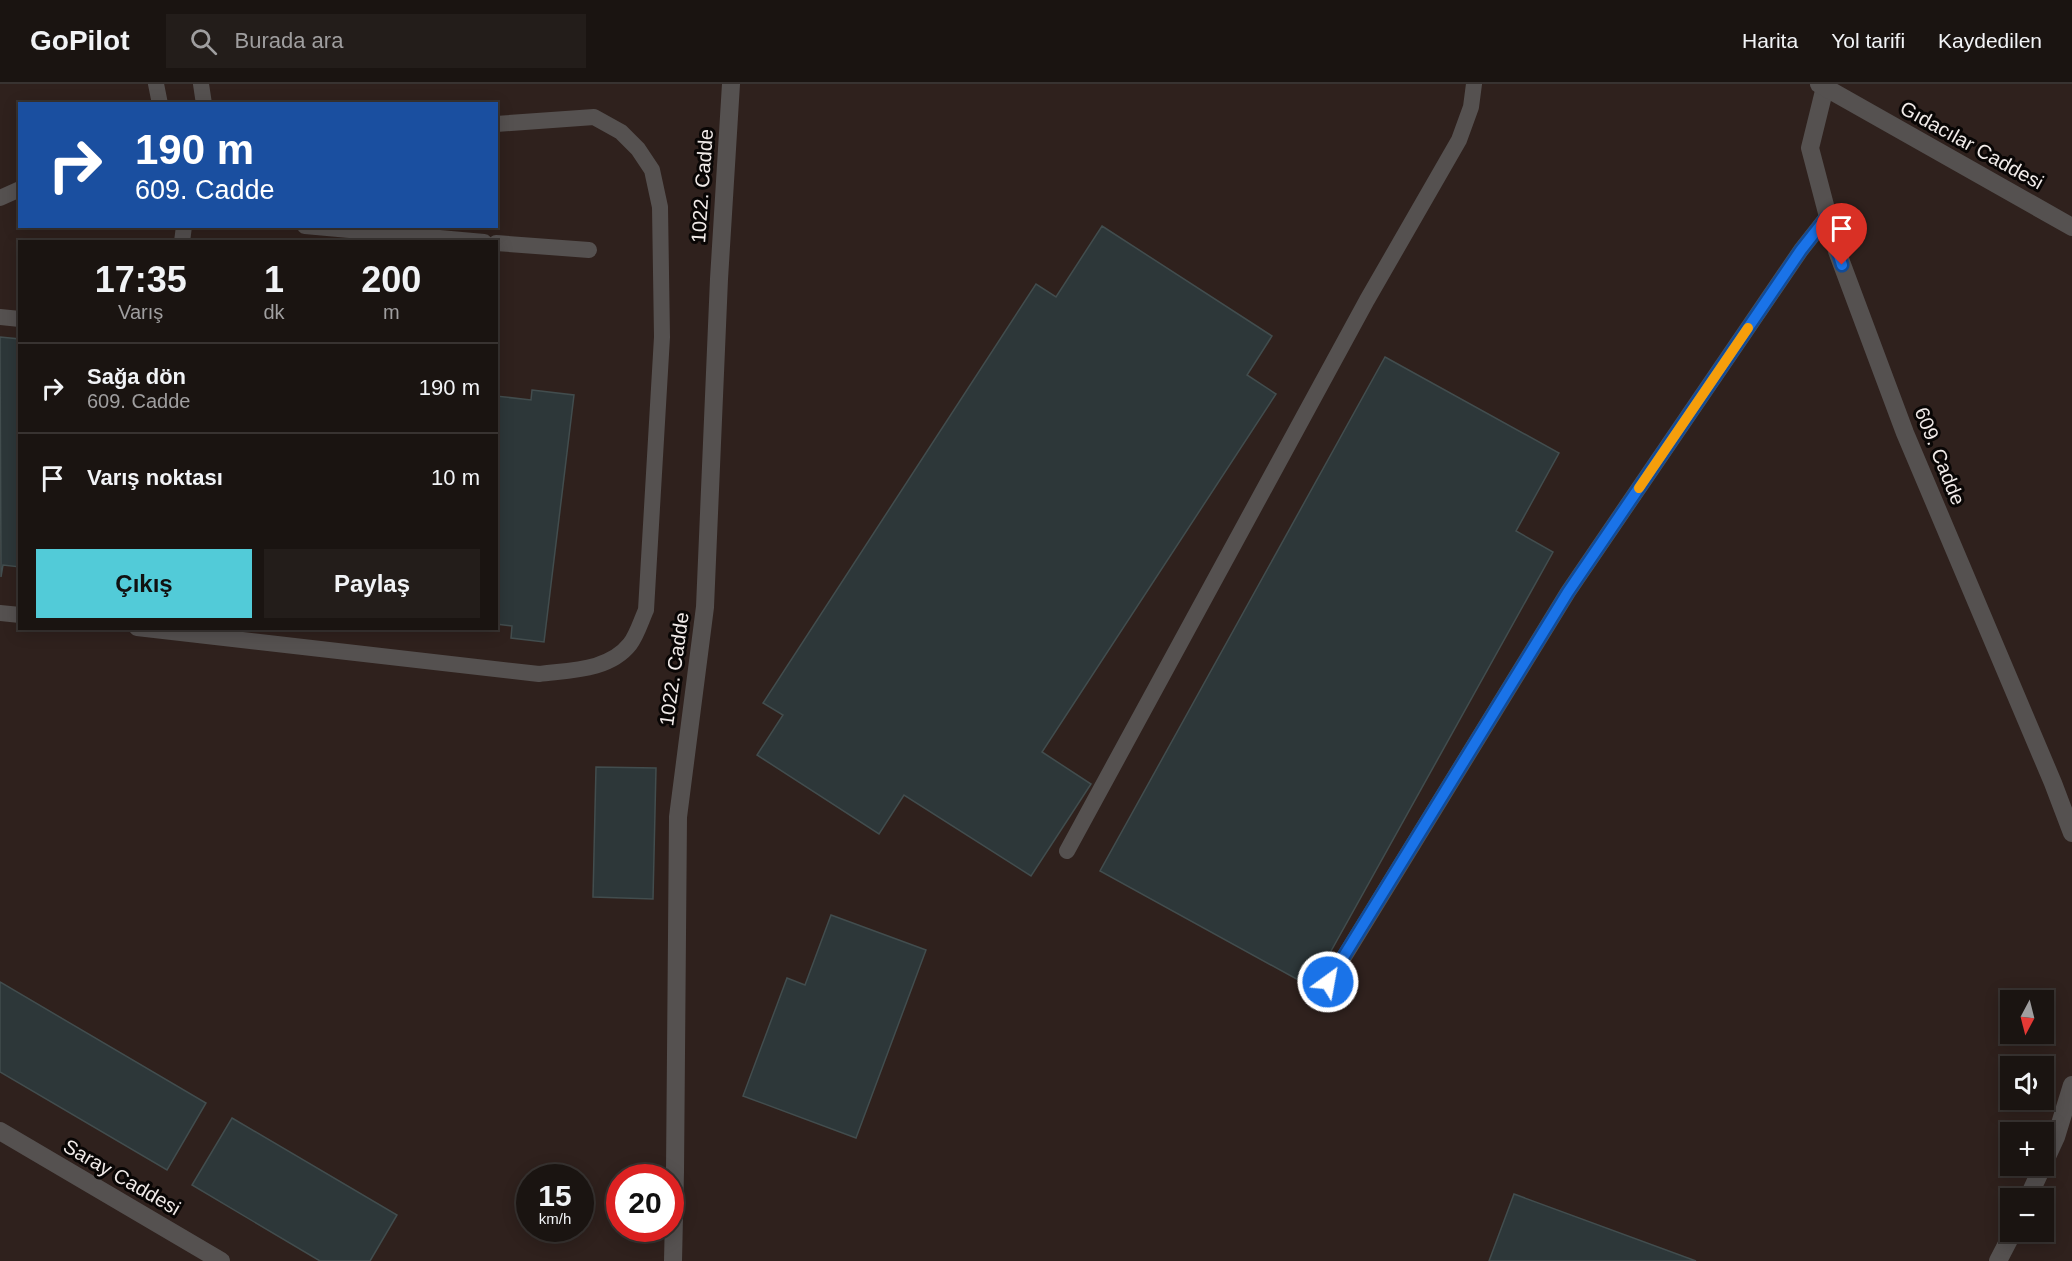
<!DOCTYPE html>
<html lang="tr">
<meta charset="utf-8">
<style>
:root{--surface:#1a1411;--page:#231d1a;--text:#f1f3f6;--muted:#9f9e9f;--line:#383331;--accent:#52cbd8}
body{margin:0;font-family:Arial,sans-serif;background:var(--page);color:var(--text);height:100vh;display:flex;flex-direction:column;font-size:22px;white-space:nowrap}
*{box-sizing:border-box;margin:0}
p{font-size:20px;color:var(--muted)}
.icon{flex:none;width:33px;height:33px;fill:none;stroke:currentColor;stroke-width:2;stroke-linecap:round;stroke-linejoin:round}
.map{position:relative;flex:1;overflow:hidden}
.side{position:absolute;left:18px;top:156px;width:480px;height:390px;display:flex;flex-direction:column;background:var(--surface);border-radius:0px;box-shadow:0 3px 15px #0003,0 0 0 2px var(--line)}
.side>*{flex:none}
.guide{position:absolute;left:18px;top:18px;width:480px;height:126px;border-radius:0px;box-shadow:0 3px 15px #0003,0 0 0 2px var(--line);background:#1a4fa0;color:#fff;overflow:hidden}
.needle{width:39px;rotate:187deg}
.tools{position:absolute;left:2000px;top:906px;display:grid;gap:12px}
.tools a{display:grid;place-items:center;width:54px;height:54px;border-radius:0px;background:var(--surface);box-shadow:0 3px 15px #0003,0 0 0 2px var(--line);font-size:30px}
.speed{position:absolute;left:516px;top:1080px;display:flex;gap:12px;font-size:30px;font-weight:700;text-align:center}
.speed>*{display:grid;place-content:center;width:78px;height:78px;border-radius:50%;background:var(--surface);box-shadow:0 3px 15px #0003,0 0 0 2px var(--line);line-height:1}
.speed small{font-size:15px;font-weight:400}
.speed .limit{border:9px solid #d22;background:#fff;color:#111}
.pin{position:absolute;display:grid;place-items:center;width:51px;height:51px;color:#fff;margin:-62px -26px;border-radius:50% 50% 50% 0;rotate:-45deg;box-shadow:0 0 6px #0007}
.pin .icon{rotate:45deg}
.me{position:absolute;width:66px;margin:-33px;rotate:32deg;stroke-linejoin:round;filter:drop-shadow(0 0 4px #0008)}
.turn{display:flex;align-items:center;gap:21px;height:126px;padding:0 18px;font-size:27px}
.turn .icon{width:78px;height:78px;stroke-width:2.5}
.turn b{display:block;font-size:42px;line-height:51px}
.eta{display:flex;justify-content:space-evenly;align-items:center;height:102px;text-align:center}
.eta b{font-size:36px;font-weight:800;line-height:42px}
.primary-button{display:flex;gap:12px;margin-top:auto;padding:12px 18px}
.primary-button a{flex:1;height:69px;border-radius:0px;background:var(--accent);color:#111;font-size:24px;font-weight:800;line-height:69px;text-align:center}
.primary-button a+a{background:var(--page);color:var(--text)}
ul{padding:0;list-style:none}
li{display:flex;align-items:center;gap:18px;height:90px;padding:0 18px;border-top:2px solid var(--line)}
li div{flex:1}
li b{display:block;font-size:22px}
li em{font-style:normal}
header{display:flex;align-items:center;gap:36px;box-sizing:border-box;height:84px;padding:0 30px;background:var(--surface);border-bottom:2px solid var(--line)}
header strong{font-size:28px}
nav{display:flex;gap:33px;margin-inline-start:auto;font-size:21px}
.search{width:420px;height:54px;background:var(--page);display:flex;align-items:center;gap:15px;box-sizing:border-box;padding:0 21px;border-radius:0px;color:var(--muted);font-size:22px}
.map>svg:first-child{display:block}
</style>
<header>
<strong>GoPilot</strong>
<div class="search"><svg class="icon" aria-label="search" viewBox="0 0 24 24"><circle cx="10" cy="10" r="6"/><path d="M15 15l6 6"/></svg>Burada ara</div>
<nav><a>Harita</a><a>Yol tarifi</a><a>Kaydedilen</a></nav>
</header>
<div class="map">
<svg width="2072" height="1177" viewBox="0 0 2072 1177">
<rect width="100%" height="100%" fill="#221a17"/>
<path fill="#2f211d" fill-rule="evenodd" d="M 0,0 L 2072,0 L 2072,1177 L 0,1177 ZM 20,20 L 496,20 L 496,142 L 20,142 ZM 20,158 L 496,158 L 496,544 L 20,544 ZM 2010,916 L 2043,916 L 2043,950 L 2010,950 ZM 2010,982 L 2043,982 L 2043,1016 L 2010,1016 ZM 2010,1048 L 2043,1048 L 2043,1082 L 2010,1082 ZM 530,1094 L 580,1094 L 580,1144 L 530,1144 ZM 620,1094 L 670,1094 L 670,1144 L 620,1144 ZM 2010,1114 L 2043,1114 L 2043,1148 L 2010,1148 Z"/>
<path fill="#2d3739" stroke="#424d4e" stroke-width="1.5" d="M 1102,142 L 1272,252 L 1247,291 L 1276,310 L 1042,668 L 1091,700 L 1031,792 L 904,711 L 879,750 L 757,671 L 783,631 L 763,619 L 1036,200 L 1056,213 Z
M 0,253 L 20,255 L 20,483 L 3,481 L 1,493 Z
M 1385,273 L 1559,369 L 1516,447 L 1553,468 L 1311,903 L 1100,787 Z
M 532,306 L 574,311 L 544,558 L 511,554 L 512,542 L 496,540 L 496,312 L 531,316 Z
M 596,683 L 656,684 L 653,815 L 593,813 Z
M 831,831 L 926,866 L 856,1054 L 743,1012 L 787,894 L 805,901 Z
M 0,898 L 206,1019 L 167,1086 L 0,988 Z
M 232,1034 L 397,1131 L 370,1177 L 320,1177 L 192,1101 Z
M 1514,1110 L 1696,1177 L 1489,1177 Z"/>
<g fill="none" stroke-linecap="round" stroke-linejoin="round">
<path stroke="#555150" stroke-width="16" d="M 156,0 L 160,20
M 201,0 L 204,20
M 0,114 L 20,105
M 305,142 L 484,158
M 182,158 L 184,142
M 496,159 L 589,166
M 0,233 L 20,235
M 0,529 L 20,531
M 137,544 L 539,590 C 569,586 609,587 630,560 C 637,551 641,537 646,526 L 662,253 L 660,123 L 652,86 L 638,65 L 621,48 L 594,33 L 496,40
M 1067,767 L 1367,216 L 1459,56 L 1471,23 L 1474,0
M 1328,899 L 1568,508 L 1801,166 L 1827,133"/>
<path stroke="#555150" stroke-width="18" d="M 1825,3 L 1810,64 L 1837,167 L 1905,349 L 2053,699 L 2072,749
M 2028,1114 L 2056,1053 L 2072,1001
M 673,1177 L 675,1088 L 678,733 L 705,523 L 719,195 L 731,0
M 1998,1177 L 2013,1148"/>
<path stroke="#555150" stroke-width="18" d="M 1819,0 L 2072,143
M 0,1047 L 221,1177"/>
</g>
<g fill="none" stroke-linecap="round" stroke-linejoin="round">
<defs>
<path id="route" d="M 1328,898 L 1568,508 L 1801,166 L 1827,133 L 1842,181"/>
</defs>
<use href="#route" stroke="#114b97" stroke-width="15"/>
<use href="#route" stroke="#1a73e8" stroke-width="10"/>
<path stroke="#f59e0b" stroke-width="10" d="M 1639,404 L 1748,244"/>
</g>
<g text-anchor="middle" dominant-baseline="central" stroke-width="6" stroke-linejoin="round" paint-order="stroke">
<g font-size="20" fill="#f1ebe9" stroke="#090605">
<text transform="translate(1972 61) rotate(29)">Gıdacılar Caddesi</text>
<text transform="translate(702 102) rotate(-86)">1022. Cadde</text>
<text transform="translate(1940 372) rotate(68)">609. Cadde</text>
<text transform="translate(674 585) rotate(-82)">1022. Cadde</text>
<text transform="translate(122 1093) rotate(30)">Saray Caddesi</text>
</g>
</g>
</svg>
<div class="tools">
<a><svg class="needle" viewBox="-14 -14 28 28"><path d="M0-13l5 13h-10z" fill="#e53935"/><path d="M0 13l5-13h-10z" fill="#9f9e9f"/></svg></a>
<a><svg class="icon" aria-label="sound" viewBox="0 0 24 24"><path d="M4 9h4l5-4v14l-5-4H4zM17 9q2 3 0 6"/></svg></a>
<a>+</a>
<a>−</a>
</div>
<div class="speed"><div>15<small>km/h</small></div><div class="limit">20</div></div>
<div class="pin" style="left:1842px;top:181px;background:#d93025"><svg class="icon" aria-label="arrive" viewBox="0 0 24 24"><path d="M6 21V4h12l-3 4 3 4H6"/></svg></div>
<svg class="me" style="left:1328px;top:898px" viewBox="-20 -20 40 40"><circle r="17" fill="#1a73e8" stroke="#fff" stroke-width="3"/><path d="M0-11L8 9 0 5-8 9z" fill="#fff"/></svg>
<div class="guide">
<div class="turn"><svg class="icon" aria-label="right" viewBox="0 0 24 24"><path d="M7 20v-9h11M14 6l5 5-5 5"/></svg><div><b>190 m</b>609. Cadde</div></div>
</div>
<section class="side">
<div class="eta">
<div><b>17:35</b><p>Varış</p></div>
<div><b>1</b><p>dk</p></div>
<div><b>200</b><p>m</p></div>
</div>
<ul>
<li><svg class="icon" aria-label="right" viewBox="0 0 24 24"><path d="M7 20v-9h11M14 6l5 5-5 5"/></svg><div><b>Sağa dön</b><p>609. Cadde</p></div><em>190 m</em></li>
<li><svg class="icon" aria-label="arrive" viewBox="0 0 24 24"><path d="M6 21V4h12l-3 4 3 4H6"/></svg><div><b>Varış noktası</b></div><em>10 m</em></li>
</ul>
<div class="primary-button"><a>Çıkış</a><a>Paylaş</a></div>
</section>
</div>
